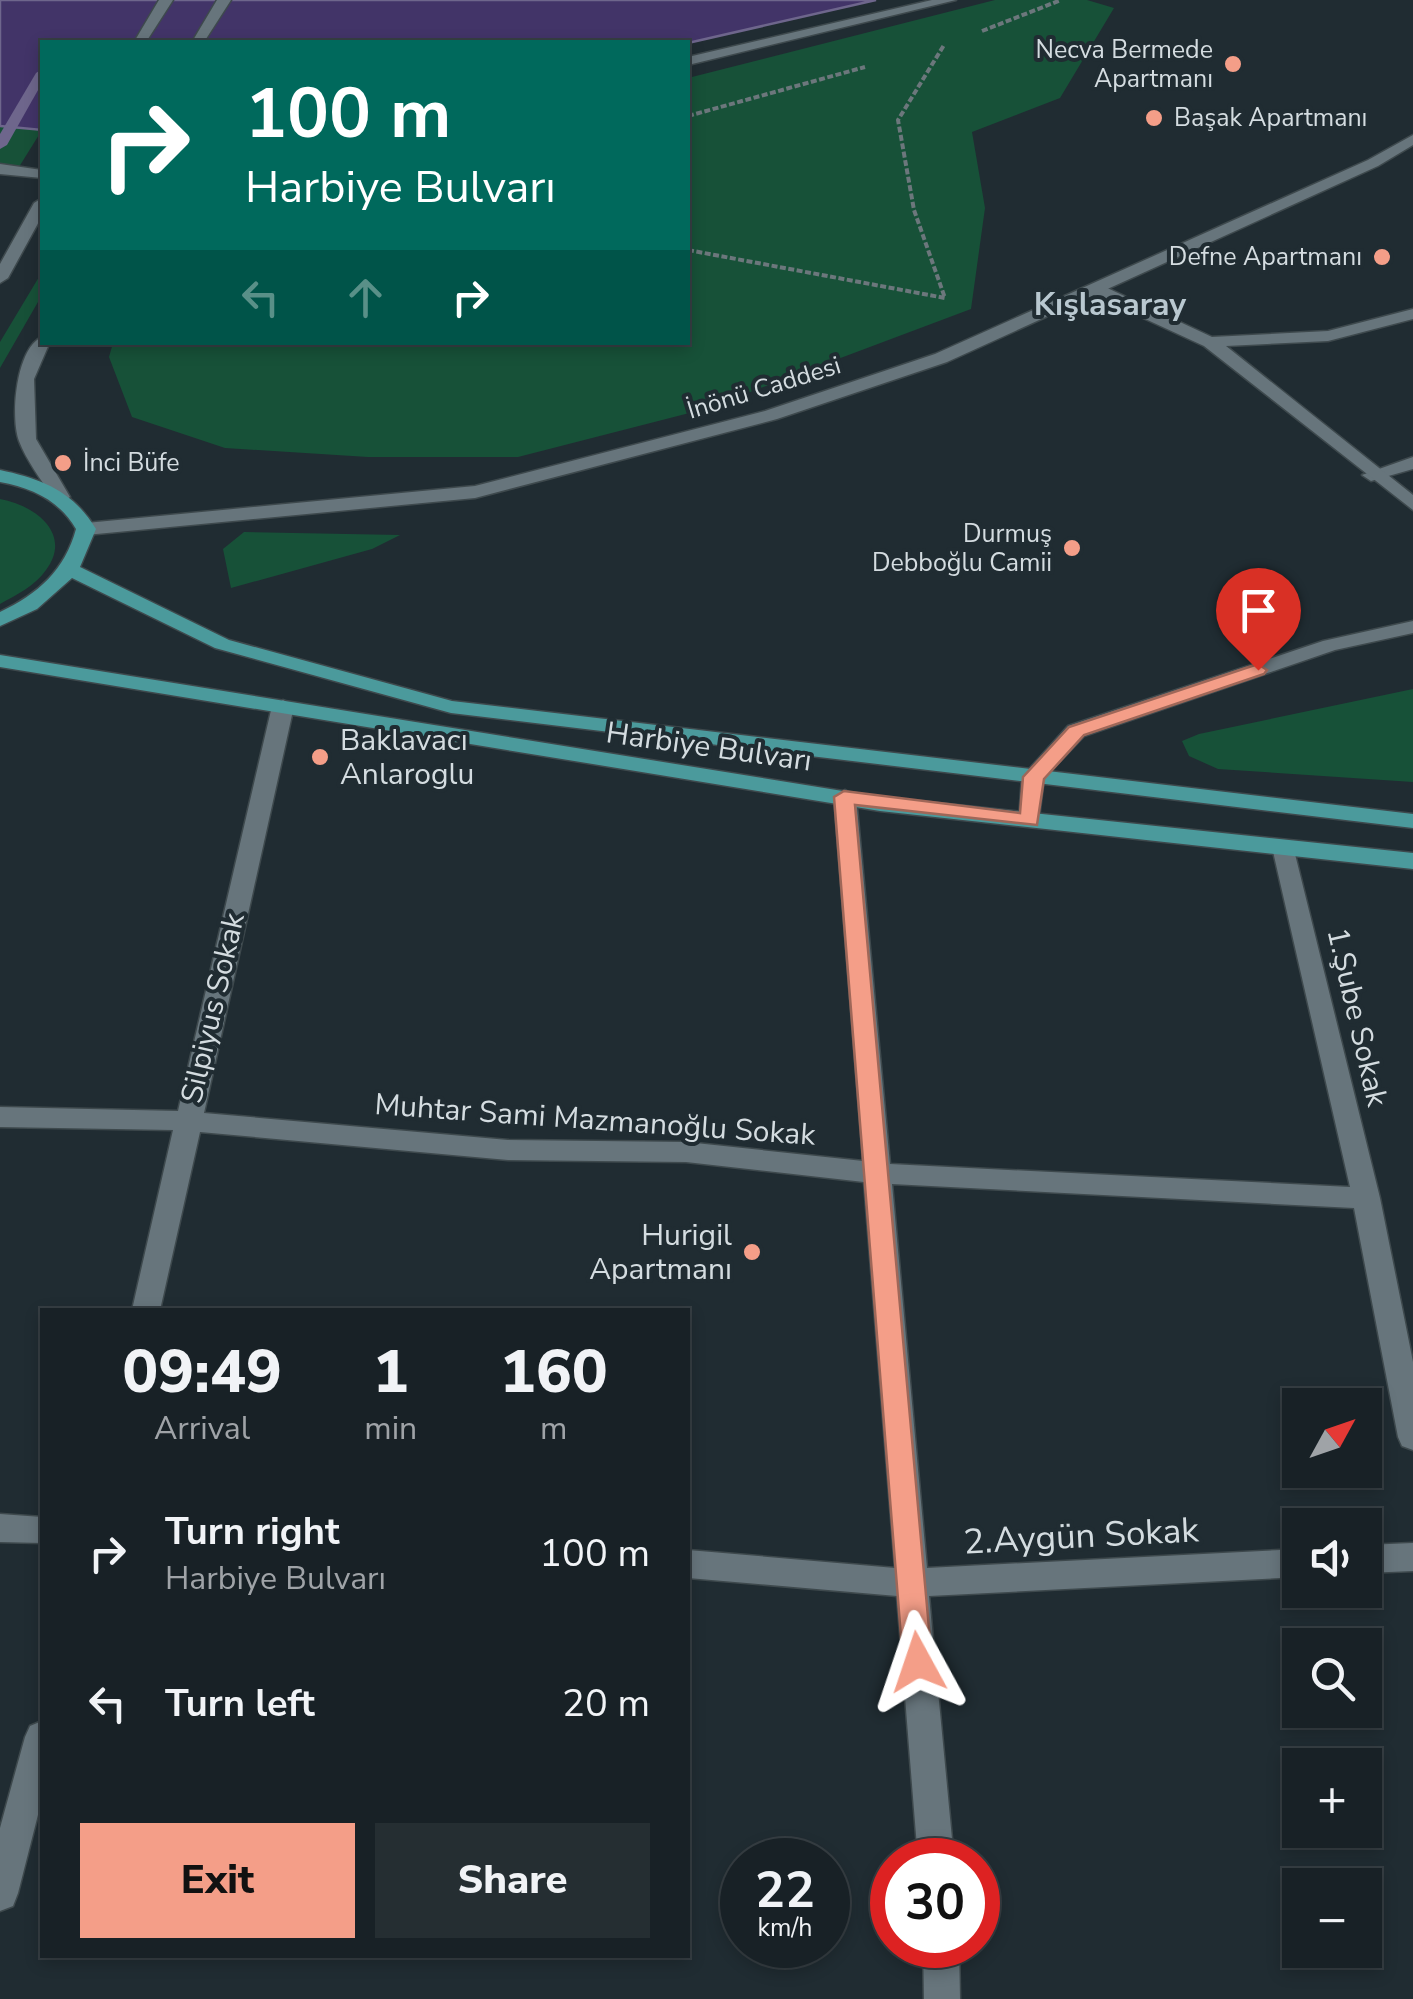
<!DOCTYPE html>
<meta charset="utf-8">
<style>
:root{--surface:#182126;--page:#252e32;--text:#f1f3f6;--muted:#9fa3a7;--line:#363e43;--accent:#f49e88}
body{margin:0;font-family:"Nunito Sans",sans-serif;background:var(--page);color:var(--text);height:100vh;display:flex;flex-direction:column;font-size:38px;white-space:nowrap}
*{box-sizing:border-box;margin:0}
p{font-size:32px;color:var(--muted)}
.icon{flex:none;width:55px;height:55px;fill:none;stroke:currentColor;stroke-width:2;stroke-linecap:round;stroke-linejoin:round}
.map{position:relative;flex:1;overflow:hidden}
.drawer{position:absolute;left:40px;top:1308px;width:650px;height:650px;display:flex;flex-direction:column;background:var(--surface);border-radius:0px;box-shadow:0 5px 15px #0003,0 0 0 2px var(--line)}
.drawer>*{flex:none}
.top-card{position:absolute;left:40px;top:40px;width:650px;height:305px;border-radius:0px;box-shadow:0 5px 15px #0003,0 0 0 2px var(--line);background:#00695c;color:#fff;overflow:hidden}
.needle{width:65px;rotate:50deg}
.tools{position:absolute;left:1282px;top:1388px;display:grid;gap:20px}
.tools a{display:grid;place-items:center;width:100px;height:100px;border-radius:0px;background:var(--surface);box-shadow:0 5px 15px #0003,0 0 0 2px var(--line);font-size:50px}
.speed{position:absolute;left:720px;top:1838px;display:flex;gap:20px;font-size:50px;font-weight:700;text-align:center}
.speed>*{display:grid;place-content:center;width:130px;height:130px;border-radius:50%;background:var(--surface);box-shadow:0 5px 15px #0003,0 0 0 2px var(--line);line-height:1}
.speed small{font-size:25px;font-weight:400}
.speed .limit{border:15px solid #d22;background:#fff;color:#111}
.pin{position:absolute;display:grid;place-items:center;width:85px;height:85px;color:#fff;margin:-102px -42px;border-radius:50% 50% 50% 0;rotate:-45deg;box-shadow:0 0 10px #0007}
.pin .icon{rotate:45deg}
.me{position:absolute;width:110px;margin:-55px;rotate:355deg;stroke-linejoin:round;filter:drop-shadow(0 0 8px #0008)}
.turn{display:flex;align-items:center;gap:35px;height:210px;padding:0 40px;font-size:45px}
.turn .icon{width:130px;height:130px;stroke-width:2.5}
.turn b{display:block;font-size:70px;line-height:85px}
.lanes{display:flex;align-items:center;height:95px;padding:0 40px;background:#0003;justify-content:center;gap:50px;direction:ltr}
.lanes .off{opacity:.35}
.eta{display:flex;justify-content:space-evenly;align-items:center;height:170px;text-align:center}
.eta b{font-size:60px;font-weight:800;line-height:70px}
.action{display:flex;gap:20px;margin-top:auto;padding:20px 40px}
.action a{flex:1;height:115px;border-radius:0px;background:var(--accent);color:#111;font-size:40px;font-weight:800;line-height:115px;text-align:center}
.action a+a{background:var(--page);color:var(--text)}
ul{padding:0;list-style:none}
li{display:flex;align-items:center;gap:30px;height:150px;padding:0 40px}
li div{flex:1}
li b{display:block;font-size:38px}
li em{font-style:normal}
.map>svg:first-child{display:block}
</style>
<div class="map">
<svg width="1413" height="1999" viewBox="0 0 1413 1999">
<rect width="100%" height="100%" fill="#202c32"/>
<path fill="#175138" d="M 995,0 L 1087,0 L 1114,8 L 1060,98 L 972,132 L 985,208 L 971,309 L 705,409 L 518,457 L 368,457 L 225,448 L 132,417 L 109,357 L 113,343 L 688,342 L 688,78 Z
M 0,126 L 42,130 L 14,175 L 0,173 Z
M 42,272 L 42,295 L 0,368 L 0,342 Z
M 0,499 C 35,505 73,534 46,570 C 35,586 16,595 0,604 Z
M 244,532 L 400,535 L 372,549 L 231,588 L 223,549 Z
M 1413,689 L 1413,782 L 1218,769 L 1189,756 L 1182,741 L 1199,734 Z"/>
<path fill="#423468" stroke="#6e668c" stroke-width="2.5" d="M 0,0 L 876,0 L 688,43 L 42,42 L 42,130 L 0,126 Z"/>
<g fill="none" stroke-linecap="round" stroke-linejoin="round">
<path fill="#6e668c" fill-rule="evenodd" d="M 42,69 L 42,83 L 7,145 L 0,149 L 0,134 L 36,73 Z"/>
<defs>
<path id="service" d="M 1413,457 L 1413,469 L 1371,481 L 1362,475 Z"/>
<path id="minor" d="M 932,0 L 956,0 L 688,65 L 688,57 Z
M 0,164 L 42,170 L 42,178 L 0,174 Z
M 1091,286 L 1103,286 L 1212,337 L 1328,331 L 1413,309 L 1413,319 L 1328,341 L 1226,346 L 1413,495 L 1413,510 L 1204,346 L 1091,294 Z
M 283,700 L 294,706 L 204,1113 L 508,1140 L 686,1142 L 863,1161 L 834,797 L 845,790 L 856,797 L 890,1164 L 1350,1187 L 1272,847 L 1276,842 L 1292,842 L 1380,1198 L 1413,1362 L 1413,1450 L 1402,1446 L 1398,1437 L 1354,1208 L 892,1184 L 927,1568 L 1300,1549 L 1300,1577 L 929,1596 L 954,1860 L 918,1860 L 897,1596 L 688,1578 L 688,1550 L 895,1568 L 864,1182 L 686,1162 L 508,1160 L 200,1132 L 160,1310 L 132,1310 L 173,1130 L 0,1127 L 0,1107 L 178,1111 L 272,706 Z
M 0,1514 L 42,1517 L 42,1543 L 0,1542 Z
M 1413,1543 L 1413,1571 L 1365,1573 L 1365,1545 Z
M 42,1721 L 42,1799 L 18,1893 L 13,1906 L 0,1911 L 0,1828 L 25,1737 L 30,1726 Z
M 923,1945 L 959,1945 L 960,1999 L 924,1999 Z"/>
<path id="tertiary" d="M 1413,135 L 1413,145 L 1378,166 L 947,362 L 777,419 L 475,498 L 86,535 L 76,529 L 86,523 L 475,486 L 765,411 L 935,354 L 1368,160 Z
M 1413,621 L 1413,633 L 1335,650 L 1084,736 L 1044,778 L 1038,825 L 1022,825 L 1019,820 L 1022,777 L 1068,726 L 1323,641 Z"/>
<path id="secondary" d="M 159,0 L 173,0 L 146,42 L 134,42 Z
M 217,0 L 231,0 L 204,42 L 192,42 Z
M 42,198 L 42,216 L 8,278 L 0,283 L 0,264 L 34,203 Z
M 42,337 L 42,342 L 50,342 L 34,379 L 36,439 L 70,497 L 61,503 L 52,497 C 41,479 26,460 19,441 C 10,417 16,348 42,337 Z"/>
<path id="primary" d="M 0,470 C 42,479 73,491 96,529 L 80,567 L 229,640 L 452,701 L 1413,814 L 1413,828 L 451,713 L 215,648 L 72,578 L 37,609 L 0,626 L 0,612 C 38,594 65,570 76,529 C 59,500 32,488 0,482 Z
M 0,655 L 880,797 L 1413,853 L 1413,869 L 880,811 L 0,667 Z"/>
</defs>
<use href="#service" stroke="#3e494d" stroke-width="3"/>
<use href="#minor" stroke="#3e494d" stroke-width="3"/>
<use href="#tertiary" stroke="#3e494d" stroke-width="3"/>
<use href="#secondary" stroke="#3e494d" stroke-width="3"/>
<use href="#primary" stroke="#3e494d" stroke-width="3"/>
<path stroke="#6c777c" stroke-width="4" stroke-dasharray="6 2.5" stroke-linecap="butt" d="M 982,31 L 1061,0
M 688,116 L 865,67
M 688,250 L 945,298 L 914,210 L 898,120 L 944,45"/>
<use href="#service" fill="#67757c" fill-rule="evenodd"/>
<use href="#minor" fill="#67757c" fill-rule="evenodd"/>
<use href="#tertiary" fill="#67757c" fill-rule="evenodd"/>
<use href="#secondary" fill="#67757c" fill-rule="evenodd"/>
<use href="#primary" fill="#4b9a9c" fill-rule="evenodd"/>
</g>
<path fill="#f49e88" stroke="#9f6758" stroke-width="2.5" d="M 1258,664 L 1267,670 L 1264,674 L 1084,735 L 1044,779 L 1037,825 L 855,805 L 932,1662 L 928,1671 L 918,1675 L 907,1671 L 903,1662 L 834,797 L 844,791 L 1020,813 L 1023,777 L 1069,727 Z"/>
<g fill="#f49e88" stroke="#202c32" stroke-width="4">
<circle cx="1233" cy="64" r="10"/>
<circle cx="1154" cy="118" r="10"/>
<circle cx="1382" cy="257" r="10"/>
<circle cx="63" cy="463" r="10"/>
<circle cx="1072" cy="548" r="10"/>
<circle cx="320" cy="757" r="10"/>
<circle cx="752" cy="1252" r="10"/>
</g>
<g text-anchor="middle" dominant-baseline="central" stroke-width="8" stroke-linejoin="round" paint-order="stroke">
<g font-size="25" fill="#d4dce0" stroke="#202c32" text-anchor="end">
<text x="1213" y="50">Necva Bermede<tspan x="1213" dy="29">Apartmanı</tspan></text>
<text x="1174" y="118" text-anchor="start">Başak Apartmanı</text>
<text x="1362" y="257">Defne Apartmanı</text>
<text x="83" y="463" text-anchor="start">İnci Büfe</text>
<text x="1052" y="534">Durmuş<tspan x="1052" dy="29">Debboğlu Camii</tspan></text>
</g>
<g font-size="25" fill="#d4dce0" stroke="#202c32">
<text transform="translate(764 388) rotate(-17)">İnönü Caddesi</text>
</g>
<g font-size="30" fill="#d4dce0" stroke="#202c32" text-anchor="start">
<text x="340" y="740">Baklavacı<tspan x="340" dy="34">Anlaroglu</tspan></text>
<text x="732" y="1235" text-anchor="end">Hurigil<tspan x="732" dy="34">Apartmanı</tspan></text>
</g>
<g font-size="30" fill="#d4dce0" stroke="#202c32">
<text transform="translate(709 747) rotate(8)">Harbiye Bulvarı</text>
<text transform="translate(213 1008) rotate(-77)">Silpiyus Sokak</text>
<text transform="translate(1357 1017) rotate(77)">1.Şube Sokak</text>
<text transform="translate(595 1120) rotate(4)">Muhtar Sami Mazmanoğlu Sokak</text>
</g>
<g font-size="32" font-weight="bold" fill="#b9c8d0" stroke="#202c32">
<text x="1110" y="304">Kışlasaray</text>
</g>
<g font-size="35" fill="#d4dce0" stroke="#202c32">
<text transform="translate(1081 1536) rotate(-3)">2.Aygün Sokak</text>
</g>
</g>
</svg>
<div class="tools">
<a><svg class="needle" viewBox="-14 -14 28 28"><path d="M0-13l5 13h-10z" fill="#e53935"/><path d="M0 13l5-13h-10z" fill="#9fa3a7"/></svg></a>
<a><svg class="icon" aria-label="sound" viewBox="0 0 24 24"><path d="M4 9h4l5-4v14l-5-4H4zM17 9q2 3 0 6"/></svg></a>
<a><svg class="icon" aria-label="search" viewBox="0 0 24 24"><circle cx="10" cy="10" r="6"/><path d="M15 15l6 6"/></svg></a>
<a>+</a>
<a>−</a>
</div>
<div class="speed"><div>22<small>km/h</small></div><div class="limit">30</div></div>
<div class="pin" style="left:1258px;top:670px;background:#d93025"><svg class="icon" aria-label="arrive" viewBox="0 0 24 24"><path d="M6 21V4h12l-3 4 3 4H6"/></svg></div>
<svg class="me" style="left:918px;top:1662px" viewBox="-20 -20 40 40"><path d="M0-17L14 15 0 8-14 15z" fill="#f49e88" stroke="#fff" stroke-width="4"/></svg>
<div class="top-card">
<div class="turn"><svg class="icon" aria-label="right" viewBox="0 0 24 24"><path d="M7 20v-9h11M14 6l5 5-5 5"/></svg><div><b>100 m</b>Harbiye Bulvarı</div></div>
<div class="lanes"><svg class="icon off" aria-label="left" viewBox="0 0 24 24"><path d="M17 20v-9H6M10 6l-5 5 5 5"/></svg><svg class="icon off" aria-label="ahead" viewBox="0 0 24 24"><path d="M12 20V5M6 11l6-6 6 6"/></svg><svg class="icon" aria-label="right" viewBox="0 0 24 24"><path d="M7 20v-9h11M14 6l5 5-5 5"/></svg></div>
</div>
<section class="drawer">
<div class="eta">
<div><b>09:49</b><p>Arrival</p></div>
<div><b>1</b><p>min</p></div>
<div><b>160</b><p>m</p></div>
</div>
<ul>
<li><svg class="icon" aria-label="right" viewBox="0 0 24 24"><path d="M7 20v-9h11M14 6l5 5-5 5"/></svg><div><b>Turn right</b><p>Harbiye Bulvarı</p></div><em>100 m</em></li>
<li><svg class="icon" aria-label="left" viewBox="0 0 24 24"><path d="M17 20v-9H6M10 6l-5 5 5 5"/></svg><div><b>Turn left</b></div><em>20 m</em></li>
</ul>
<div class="action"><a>Exit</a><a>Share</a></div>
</section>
</div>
